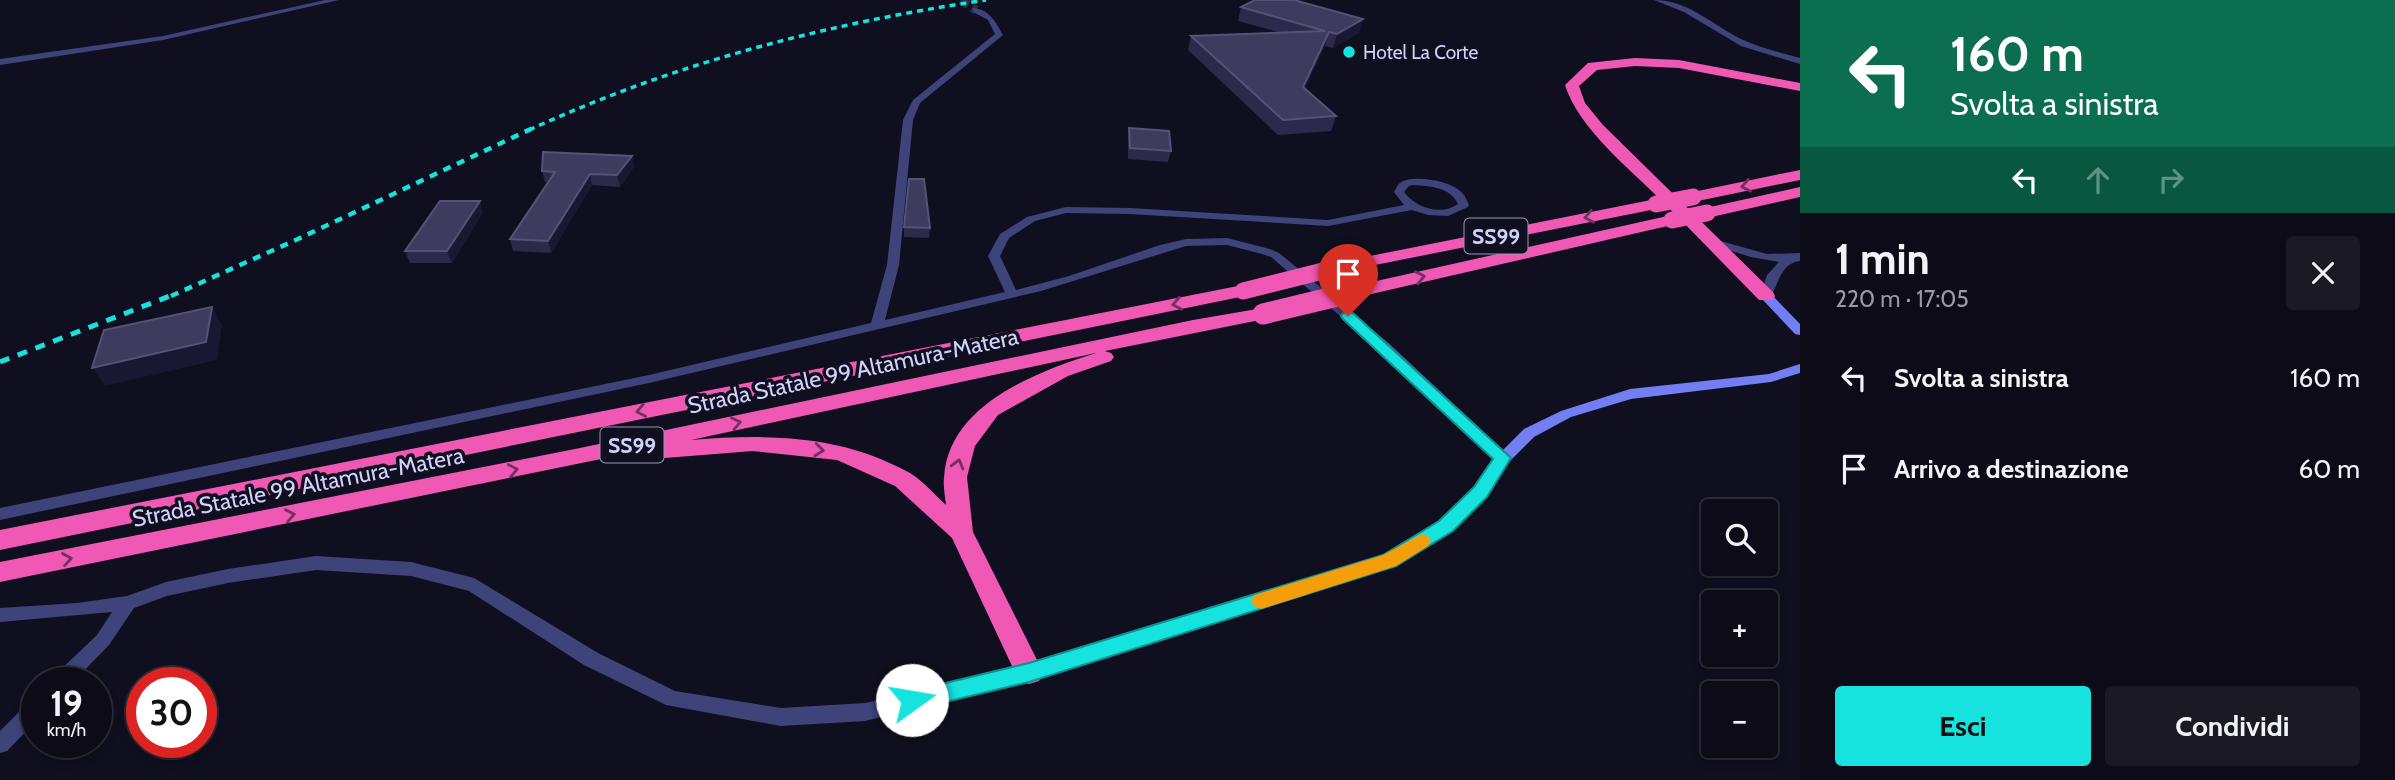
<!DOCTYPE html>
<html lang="it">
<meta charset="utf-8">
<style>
:root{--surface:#0c0b17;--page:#1a1924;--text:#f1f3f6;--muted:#9a9ba1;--line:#2c2b36;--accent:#16e2de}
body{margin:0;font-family:Cabin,sans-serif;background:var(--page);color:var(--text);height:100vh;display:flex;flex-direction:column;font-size:26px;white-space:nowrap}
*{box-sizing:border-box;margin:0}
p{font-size:23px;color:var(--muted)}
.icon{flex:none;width:38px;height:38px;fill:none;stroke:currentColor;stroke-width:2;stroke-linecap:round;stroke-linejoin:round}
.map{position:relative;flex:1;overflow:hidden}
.drawer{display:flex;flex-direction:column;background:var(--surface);width:595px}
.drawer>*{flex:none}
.banner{background:#0b6e4f;color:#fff;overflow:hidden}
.fabs{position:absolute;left:1701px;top:499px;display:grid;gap:14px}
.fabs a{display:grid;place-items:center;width:77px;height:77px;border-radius:7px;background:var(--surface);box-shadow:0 4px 10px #0003,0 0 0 2px var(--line);font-size:35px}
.speed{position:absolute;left:21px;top:667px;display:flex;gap:14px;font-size:35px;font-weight:700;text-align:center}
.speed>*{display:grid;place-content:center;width:91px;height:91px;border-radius:50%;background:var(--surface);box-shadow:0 4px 10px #0003,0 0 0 2px var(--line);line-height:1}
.speed small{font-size:18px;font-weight:400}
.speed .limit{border:10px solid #d22;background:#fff;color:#111}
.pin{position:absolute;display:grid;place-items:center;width:60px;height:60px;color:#fff;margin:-72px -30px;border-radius:50% 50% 50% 0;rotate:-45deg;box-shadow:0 0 7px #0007}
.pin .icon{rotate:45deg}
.me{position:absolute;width:77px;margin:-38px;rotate:77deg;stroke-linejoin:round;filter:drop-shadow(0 0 5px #0008)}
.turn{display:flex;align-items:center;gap:24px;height:147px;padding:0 35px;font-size:32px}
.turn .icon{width:91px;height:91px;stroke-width:2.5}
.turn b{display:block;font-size:49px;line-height:60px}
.lanes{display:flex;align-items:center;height:66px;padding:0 35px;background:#0003;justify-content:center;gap:35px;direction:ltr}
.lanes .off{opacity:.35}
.round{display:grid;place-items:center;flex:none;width:74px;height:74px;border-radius:7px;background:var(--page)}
.overview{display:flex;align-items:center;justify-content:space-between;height:119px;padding:0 35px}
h1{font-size:42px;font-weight:700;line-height:52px}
.primary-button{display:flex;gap:14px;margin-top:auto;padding:14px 35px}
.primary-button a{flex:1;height:80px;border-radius:7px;background:var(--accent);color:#111;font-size:28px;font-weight:700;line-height:80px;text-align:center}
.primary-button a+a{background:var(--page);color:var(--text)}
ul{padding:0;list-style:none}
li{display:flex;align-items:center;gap:21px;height:91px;padding:0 35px}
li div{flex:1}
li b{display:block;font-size:26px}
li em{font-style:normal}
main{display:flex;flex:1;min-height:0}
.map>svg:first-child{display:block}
</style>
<main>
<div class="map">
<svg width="1800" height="780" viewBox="0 0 1800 780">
<rect width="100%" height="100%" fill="#100f1f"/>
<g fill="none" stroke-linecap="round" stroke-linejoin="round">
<path stroke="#2d2c40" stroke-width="9" stroke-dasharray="9 4.5" stroke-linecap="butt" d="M 961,0 L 976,10"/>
<path fill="#3e437a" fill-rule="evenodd" d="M 325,0 L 339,0 L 163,40 L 0,65 L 0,59 L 163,36 Z
M 1654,0 C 1691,0 1716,29 1748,42 C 1764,49 1783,53 1800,58 L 1800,64 L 1741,46 L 1684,12 Z
M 973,8 C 989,9 996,22 1003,35 L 920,103 L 913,120 L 899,265 L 885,320 L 1005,292 L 988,256 L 1000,234 L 1027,217 L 1066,207 L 1130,208 L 1328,220 L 1404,205 L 1394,192 C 1396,189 1397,185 1400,183 C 1412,174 1450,181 1460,191 C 1465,195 1467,200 1469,205 L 1468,207 L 1448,216 L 1428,215 L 1412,210 L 1328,226 L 1130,214 L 1066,213 L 1035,221 L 1009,238 L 1000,256 L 1016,290 L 1069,276 L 1160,245 L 1186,239 L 1227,238 L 1270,249 L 1279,253 L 1390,344 L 1508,455 L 1511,459 L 1508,463 L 1498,463 L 1380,350 L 1271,257 L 1262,254 L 1227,245 L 1186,246 L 1041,291 L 649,383 L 0,520 L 0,508 L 649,375 L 871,323 L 887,265 L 903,120 L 913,100 L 995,34 L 988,20 L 973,12 ZM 1413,185 C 1430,186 1450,187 1458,204 C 1441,216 1416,208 1404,192 L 1409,186 Z
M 1710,238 L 1767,254 L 1800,253 L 1800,261 C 1781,263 1778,284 1770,299 L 1762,299 L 1760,296 L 1767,275 L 1779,262 L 1751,257 L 1706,243 L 1706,239 Z
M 316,556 L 411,562 L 474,578 L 598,653 L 675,691 L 781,708 L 865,703 L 1029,664 L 1036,666 L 1038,672 L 1036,678 L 1029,680 L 865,721 L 781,726 L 666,705 L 584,665 L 469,591 L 411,576 L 316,570 L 228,583 L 167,596 L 134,608 L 109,645 L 73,682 L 52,682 L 54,676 L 97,635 L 112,612 L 0,622 L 0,608 L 77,603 L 127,596 L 166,582 L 228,569 Z
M 37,698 L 37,720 L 7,751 L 0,753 L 0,731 L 30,701 Z"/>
<path fill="#727ef1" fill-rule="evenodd" d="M 1766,292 L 1770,293 L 1800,324 L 1800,335 L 1795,334 L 1762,299 L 1760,296 L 1762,293 Z
M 1800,364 L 1800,373 L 1771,382 L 1631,399 L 1571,417 L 1534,437 L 1508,463 L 1487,496 L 1452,530 L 1395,566 L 1029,680 L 1022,678 L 1020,672 L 1022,666 L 1029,664 L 1383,556 L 1440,522 L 1475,488 L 1498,455 L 1524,429 L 1561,411 L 1630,389 L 1769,374 Z"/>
<path fill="#ef58b3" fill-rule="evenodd" d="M 1635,58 L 1679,60 L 1800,83 L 1800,91 L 1679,68 L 1635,66 L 1597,70 L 1579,86 L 1585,103 L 1603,125 L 1773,292 L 1775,296 L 1773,300 L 1759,300 L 1680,219 L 1678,224 L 1672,225 L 1354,298 L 1345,292 L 1354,286 L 1672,215 L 1677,216 L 1663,202 L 1662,207 L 1656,209 L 1335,273 L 1326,268 L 1335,263 L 1656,199 L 1661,200 C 1629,168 1579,129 1565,85 L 1588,63 Z
M 1800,170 L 1800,180 L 1693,202 L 1685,197 L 1693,192 Z
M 1800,187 L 1800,197 L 1707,218 L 1699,213 L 1701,209 Z
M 1243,285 L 1250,287 L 1252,291 L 1250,295 L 0,550 L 0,530 Z
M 1263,308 L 1270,310 L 1273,314 L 1270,318 L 1105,351 L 1111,353 L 1114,357 L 1111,361 L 1068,376 L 998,415 L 975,446 L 967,477 L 973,532 L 1043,672 L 1039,681 L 1029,684 L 1019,681 L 952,538 L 895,486 L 837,460 L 753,451 L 665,458 L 657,456 L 655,448 L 0,582 L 0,562 L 580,448 L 1193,320 ZM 1096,353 C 1037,372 948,404 944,478 C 943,486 945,496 946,505 C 935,495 923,481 910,473 C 840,434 768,434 691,440 Z"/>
<path stroke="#16e2de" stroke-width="3.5" stroke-dasharray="6 5" stroke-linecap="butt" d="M 529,130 C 678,62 825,24 986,0"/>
<path stroke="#16e2de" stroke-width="4.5" stroke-dasharray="8 7" stroke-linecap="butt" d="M 171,296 L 298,239 L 533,128"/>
<path stroke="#16e2de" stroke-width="5" stroke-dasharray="10 9" stroke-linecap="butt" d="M 0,362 L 175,294"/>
<path stroke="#ef58b3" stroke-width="17" d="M 1656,204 L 1693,197
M 1672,220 L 1707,213
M 1243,291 L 1335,268
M 1339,296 L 1354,292"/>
<path stroke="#ef58b3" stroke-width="21" d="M 1263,314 L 1346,294"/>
</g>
<path fill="#2b2a4b" d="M 1241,7 L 1363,19 L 1359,33 L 1333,48 L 1325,46 L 1305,88 L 1336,116 L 1331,131 L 1278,135 L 1188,50 L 1191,36 L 1278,32 L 1238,21 Z
M 1129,128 L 1171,151 L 1168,162 L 1128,159 L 1128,139 Z
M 632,156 L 634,167 L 620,187 L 592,185 L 551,253 L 513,251 L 510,239 L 548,182 L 545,182 L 542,171 Z
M 483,212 L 452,263 L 410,263 L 405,251 Z
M 904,227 L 930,228 L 929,238 L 904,237 Z"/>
<path fill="#191732" d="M 1363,19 L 1359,33 L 1333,48 L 1337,34 Z
M 1329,32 L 1325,46 L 1299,102 L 1303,87 Z
M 632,156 L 634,167 L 620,187 L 617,175 Z
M 590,174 L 592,185 L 551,253 L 548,241 Z
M 480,201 L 483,212 L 452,263 L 447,251 Z
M 212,307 L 222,325 L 217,360 L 105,386 L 92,368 Z"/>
<path fill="#3d3c5e" stroke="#545377" stroke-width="2" d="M 1255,0 L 1294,0 L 1363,19 L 1337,34 L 1329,32 L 1303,87 L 1336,116 L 1283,120 L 1191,36 L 1325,31 L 1241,7 Z
M 1129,128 L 1169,131 L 1171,151 L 1130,148 Z
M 543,152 L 632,156 L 617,175 L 590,174 L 548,241 L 510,239 L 555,172 L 542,171 Z
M 909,179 L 924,179 L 930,228 L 904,227 Z
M 440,201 L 480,201 L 447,251 L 405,251 Z
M 212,307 L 206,342 L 92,368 L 104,330 Z"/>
<defs><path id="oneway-chevron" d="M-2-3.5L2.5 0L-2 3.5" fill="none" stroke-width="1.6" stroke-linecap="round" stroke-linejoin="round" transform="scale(1.75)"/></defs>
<g stroke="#743062">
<use href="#oneway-chevron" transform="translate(1746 186) rotate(169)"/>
<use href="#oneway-chevron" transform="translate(1589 217) rotate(169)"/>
<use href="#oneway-chevron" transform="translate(1420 277) rotate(-13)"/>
<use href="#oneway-chevron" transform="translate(1177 304) rotate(169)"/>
<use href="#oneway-chevron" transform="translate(641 411) rotate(169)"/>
<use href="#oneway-chevron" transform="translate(736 423) rotate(-12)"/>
<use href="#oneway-chevron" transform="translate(819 450) rotate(6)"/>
<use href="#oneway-chevron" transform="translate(958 464) rotate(-75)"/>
<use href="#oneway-chevron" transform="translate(513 470) rotate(-11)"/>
<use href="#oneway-chevron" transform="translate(290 515) rotate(-11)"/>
<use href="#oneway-chevron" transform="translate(67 559) rotate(-10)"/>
</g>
<path fill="#16e2de" stroke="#0e9390" stroke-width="2" d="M 1348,312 L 1353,313 L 1511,458 L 1487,497 L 1453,531 L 1396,566 L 1029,682 L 912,710 L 904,707 L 901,700 L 904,693 L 912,691 L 1029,663 L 1383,555 L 1439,521 L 1474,487 L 1493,459 L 1343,319 L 1341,316 L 1343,313 Z"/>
<path fill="#f59e0b" d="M 1422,534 L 1428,536 L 1431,541 L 1428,546 L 1396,566 L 1261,609 L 1254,606 L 1251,601 L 1254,595 L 1383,555 Z"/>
<circle fill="#16e2de" stroke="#100f1f" stroke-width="2.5" cx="1349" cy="52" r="7"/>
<g text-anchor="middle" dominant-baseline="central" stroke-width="7" stroke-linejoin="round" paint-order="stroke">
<g font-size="19" fill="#d1d2fb" stroke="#100f1f" text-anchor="start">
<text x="1363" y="52">Hotel La Corte</text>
</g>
<g fill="#100f1f" stroke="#9798b9" stroke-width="2">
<rect x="1464.5" y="218.5" width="63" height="35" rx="5"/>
<rect x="600.5" y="427.5" width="63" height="35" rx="5"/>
</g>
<g font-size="21" font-weight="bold" fill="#d1d2fb">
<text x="1496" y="236">SS99</text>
<text x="632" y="445">SS99</text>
</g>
<g font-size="23" fill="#d1d2fb" stroke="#100f1f">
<text transform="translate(853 371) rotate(-12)">Strada Statale 99 Altamura-Matera</text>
<text transform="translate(298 487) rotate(-11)">Strada Statale 99 Altamura-Matera</text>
</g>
</g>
</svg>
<div class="fabs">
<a><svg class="icon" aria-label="search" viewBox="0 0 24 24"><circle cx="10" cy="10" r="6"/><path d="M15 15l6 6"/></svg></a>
<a>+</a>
<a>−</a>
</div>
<div class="speed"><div>19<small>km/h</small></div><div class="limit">30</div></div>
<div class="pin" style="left:1348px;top:316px;background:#d93025"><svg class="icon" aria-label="arrive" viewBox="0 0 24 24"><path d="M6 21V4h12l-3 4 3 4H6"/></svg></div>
<svg class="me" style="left:912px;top:700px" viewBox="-20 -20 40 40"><circle r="19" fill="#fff"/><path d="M0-13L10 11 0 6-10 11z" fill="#16e2de"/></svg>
</div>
<section class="drawer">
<div class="banner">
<div class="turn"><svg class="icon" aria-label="left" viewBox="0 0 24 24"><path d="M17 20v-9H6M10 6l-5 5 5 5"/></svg><div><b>160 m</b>Svolta a sinistra</div></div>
<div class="lanes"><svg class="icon" aria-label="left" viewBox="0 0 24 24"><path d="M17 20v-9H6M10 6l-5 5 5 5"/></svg><svg class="icon off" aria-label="ahead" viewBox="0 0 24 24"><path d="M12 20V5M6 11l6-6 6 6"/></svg><svg class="icon off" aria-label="right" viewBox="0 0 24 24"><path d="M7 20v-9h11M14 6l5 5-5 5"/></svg></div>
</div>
<div class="overview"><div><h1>1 min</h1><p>220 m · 17:05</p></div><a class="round"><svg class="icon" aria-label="close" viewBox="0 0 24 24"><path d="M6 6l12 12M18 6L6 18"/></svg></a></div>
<ul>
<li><svg class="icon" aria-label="left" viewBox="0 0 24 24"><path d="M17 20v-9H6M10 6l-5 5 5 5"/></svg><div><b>Svolta a sinistra</b></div><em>160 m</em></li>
<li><svg class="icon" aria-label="arrive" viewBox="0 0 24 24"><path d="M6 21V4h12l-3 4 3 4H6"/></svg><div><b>Arrivo a destinazione</b></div><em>60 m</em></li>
</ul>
<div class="primary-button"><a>Esci</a><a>Condividi</a></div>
</section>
</main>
